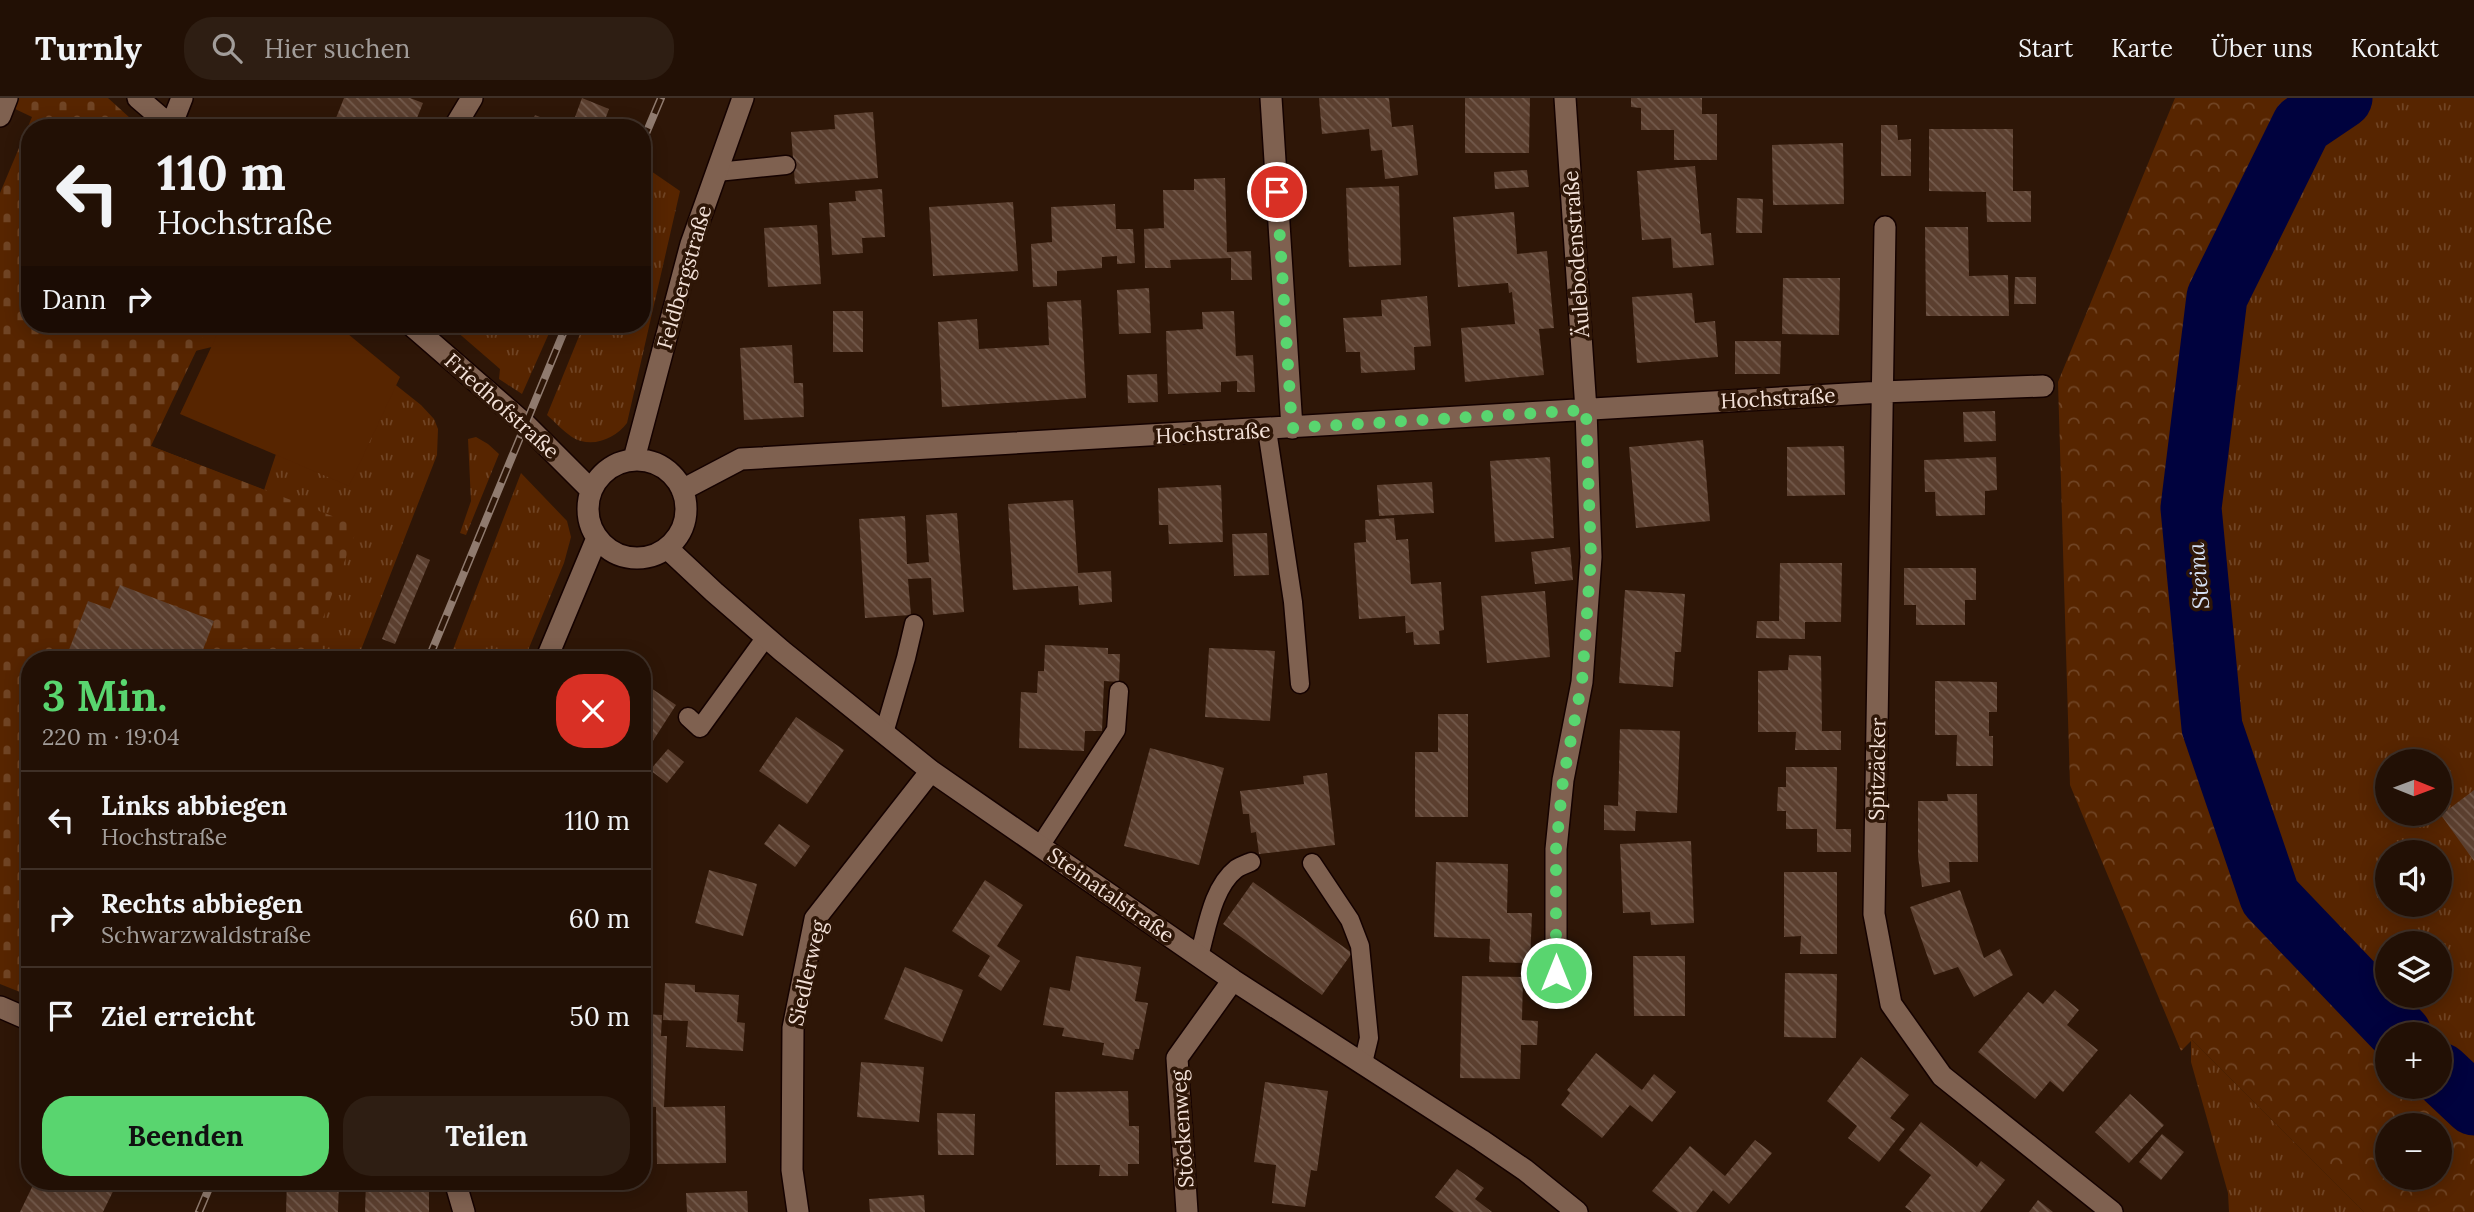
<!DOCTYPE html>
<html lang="de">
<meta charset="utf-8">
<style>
:root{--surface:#221005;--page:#2e1e13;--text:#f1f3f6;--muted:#a29d9a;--line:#3f3027;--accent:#59d56f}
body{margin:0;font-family:Lora,serif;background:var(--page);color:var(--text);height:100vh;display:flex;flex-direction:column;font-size:26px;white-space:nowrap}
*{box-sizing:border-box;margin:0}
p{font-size:23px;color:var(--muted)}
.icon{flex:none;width:38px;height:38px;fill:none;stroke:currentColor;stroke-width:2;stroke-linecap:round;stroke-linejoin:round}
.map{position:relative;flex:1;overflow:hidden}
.side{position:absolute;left:21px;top:553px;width:630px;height:539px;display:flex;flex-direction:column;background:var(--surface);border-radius:28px;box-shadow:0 4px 18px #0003,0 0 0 2px var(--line)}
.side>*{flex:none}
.top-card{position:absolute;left:21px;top:21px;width:630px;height:214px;border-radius:28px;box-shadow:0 4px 18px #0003,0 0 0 2px var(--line);background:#221005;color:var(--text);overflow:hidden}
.needle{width:46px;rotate:91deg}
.tools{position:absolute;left:2375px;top:651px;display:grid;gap:14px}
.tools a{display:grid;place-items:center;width:77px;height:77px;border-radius:50%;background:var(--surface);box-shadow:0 4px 18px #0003,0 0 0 2px var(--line);font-size:35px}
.pin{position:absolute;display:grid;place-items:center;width:60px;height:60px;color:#fff;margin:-30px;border:4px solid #fff;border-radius:50%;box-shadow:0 2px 7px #0007}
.me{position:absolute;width:77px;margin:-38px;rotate:0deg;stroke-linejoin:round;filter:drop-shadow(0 0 5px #0008)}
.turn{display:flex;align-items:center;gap:24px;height:147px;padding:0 21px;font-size:32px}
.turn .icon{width:91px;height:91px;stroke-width:2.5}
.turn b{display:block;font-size:49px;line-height:60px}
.then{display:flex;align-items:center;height:66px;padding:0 21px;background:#0003;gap:14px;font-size:26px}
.round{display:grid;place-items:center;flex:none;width:74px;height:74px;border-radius:28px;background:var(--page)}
.overview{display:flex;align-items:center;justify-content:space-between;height:119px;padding:0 21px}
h1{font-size:42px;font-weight:700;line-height:52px;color:var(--accent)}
.action{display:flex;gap:14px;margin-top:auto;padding:14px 21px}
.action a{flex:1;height:80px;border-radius:28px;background:var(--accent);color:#111;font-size:28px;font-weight:700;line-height:80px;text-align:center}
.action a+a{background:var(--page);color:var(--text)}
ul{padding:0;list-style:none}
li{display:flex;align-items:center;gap:21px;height:98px;padding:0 21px;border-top:2px solid var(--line)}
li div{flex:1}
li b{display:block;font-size:26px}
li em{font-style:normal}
header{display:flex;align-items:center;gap:42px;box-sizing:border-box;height:98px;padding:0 35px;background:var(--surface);border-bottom:2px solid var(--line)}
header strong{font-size:33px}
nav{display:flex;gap:38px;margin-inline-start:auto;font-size:24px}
.search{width:490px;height:63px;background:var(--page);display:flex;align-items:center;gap:18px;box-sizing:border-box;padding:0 24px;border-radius:28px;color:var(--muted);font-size:26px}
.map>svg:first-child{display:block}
</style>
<header>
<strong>Turnly</strong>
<div class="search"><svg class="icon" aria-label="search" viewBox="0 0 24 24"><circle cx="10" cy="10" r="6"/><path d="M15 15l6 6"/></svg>Hier suchen</div>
<nav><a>Start</a><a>Karte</a><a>Über uns</a><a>Kontakt</a></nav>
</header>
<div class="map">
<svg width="2474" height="1114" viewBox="0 0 2474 1114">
<defs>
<pattern id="grass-tufts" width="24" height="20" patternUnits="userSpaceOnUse" patternTransform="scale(1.75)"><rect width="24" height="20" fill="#572500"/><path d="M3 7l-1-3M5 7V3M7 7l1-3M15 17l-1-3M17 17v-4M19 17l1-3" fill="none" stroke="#704424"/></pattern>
<pattern id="forest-crowns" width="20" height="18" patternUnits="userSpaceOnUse" patternTransform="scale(1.75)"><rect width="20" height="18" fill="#572500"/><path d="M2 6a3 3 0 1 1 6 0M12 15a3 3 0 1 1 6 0" fill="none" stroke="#704424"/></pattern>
<pattern id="cemetery-stones" width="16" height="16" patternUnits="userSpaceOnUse" patternTransform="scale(1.75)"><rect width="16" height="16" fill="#572500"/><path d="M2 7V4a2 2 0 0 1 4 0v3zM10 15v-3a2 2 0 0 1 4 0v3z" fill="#704424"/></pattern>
<pattern id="building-back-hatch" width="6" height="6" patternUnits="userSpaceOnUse" patternTransform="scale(1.75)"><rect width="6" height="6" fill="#5b3f2f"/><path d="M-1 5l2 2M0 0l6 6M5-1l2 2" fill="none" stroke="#735a4c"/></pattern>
</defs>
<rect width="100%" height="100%" fill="#2e1607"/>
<path fill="url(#grass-tufts)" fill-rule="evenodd" d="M 2335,0 L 2474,0 L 2474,982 L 2440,943 L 2440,936 L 2434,936 L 2400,898 L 2440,898 L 2440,845 L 2387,845 L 2387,883 L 2236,725 L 2195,521 L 2253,96 ZM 2387,663 L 2440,663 L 2440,716 L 2387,716 ZM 2387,754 L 2440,754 L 2440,807 L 2387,807 Z
M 648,71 L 680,93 L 627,325 C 615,341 591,351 572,339 C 563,333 555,324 547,317 L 584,226 L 642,226 L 642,84 Z
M 209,226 L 334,226 L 387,280 L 421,307 L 434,321 L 438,331 L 437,357 L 357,562 L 286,562 L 151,348 L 264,392 L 282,338 L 279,233 L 195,253 Z
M 448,226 L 527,226 L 550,233 L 522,296 L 499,281 L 500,271 Z
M 476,339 L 488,346 L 499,356 L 466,437 L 460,435 L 471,403 L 468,341 Z
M 521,375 L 567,423 L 571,439 L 564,465 L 524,562 L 449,562 Z
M 2191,941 L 2364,1114 L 2229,1114 L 2228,1095 L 2191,964 Z"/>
<path fill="url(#forest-crowns)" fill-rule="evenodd" d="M 2175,0 L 2335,0 L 2253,96 L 2195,521 L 2236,725 L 2387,883 L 2387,898 L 2400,898 L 2434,936 L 2387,936 L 2387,989 L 2440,989 L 2440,943 L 2474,982 L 2474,1114 L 2364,1114 L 2192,942 L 2181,953 L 2070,687 L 2058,284 ZM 2387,1027 L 2440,1027 L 2440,1080 L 2387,1080 Z"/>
<path fill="url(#cemetery-stones)" d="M 17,0 L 108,0 L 141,30 L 30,30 L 30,226 L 209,226 L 151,348 L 358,428 L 323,520 L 321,562 L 30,562 L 30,898 L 0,886 L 0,95 L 32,19 L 11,9 Z"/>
<path fill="#572500" d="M 222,226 L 336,226 L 400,279 L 349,388 L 180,316 Z"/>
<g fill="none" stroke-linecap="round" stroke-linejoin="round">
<path stroke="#00023e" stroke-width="61" d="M 2342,0 L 2302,27 L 2217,199 L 2191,410 L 2212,629 L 2270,799 L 2401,936
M 2440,975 L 2474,1007"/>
</g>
<path fill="url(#building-back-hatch)" d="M 344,0 L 410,0 L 423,5 L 413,30 L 332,30 Z
M 582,0 L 609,11 L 602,30 L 571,30 Z
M 1319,0 L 1389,0 L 1392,29 L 1413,27 L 1418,77 L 1385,81 L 1382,52 L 1371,53 L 1369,31 L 1322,36 Z
M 1465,0 L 1530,0 L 1529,55 L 1465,55 Z
M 1631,0 L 1702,0 L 1702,16 L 1717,16 L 1717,62 L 1674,62 L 1674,32 L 1641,32 L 1641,10 L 1631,9 Z
M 873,14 L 878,80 L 795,86 L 791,34 L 835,31 L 834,17 Z
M 535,17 L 567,30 L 530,30 Z
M 1881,27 L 1897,27 L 1898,42 L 1911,41 L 1911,78 L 1881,78 Z
M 1929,31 L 2013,31 L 2013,93 L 2031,93 L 2031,124 L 1987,124 L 1986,94 L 1929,93 Z
M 1843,45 L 1844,106 L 1773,107 L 1772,47 Z
M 1695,68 L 1701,136 L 1711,135 L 1714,167 L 1673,170 L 1671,140 L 1642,142 L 1637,73 Z
M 1527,72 L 1529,89 L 1495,91 L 1494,74 Z
M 1225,80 L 1227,154 L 1251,153 L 1252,182 L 1231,182 L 1231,160 L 1170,162 L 1171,170 L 1145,170 L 1144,131 L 1164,130 L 1163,92 L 1194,92 L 1194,81 Z
M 1399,88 L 1401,167 L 1349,169 L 1346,90 Z
M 882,91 L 885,139 L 862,140 L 863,155 L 832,157 L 829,105 L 856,103 L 855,93 Z
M 1737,100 L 1763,101 L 1762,135 L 1736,135 Z
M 1013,104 L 1018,173 L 933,178 L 929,109 Z
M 1115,106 L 1116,131 L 1133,131 L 1135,165 L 1117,166 L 1117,158 L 1102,159 L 1102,170 L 1057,173 L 1057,188 L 1033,189 L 1031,146 L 1052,144 L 1051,109 Z
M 1514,114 L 1517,156 L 1547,153 L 1554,230 L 1539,231 L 1544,277 L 1465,284 L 1461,230 L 1515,226 L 1512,194 L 1509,195 L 1508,185 L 1458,189 L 1453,119 Z
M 817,127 L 821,186 L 768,189 L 764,130 Z
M 1925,129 L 1968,129 L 1969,178 L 2008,177 L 2009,218 L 1926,218 Z
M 2015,179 L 2036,179 L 2036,206 L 2014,206 Z
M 1783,180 L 1840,180 L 1839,237 L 1782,236 Z
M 1149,190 L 1151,235 L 1119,236 L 1117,192 Z
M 1692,195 L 1695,225 L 1715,223 L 1718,259 L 1637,265 L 1632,199 Z
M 1427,198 L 1431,248 L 1414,249 L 1415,272 L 1361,275 L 1360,254 L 1346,254 L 1343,220 L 1382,218 L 1381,202 Z
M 1081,202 L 1086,300 L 942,309 L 938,224 L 977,221 L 979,251 L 1049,247 L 1047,204 Z
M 833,213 L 863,213 L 863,254 L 833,254 Z
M 1234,213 L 1236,258 L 1253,257 L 1255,294 L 1237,294 L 1237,283 L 1221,284 L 1221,294 L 1168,296 L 1166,233 L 1203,231 L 1202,214 Z
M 1735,243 L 1781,243 L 1780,276 L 1735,276 Z
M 792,247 L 794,285 L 803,285 L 804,319 L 744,322 L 740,250 Z
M 1157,276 L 1158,304 L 1128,305 L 1127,277 Z
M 1995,313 L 1996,343 L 1964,344 L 1963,314 Z
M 1703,342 L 1710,423 L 1636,430 L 1629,349 Z
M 1844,348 L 1845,397 L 1787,398 L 1787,349 Z
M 1550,359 L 1554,440 L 1495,444 L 1490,363 Z
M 1996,359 L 1997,392 L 1985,393 L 1985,417 L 1936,418 L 1935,394 L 1925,394 L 1924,362 Z
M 1432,384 L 1434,415 L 1379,418 L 1377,387 Z
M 1221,387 L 1223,444 L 1169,446 L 1168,427 L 1159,427 L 1158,390 Z
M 1073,402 L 1078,475 L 1111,473 L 1112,504 L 1079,507 L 1078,488 L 1013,492 L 1008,406 Z
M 957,415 L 964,514 L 933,517 L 931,480 L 908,481 L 911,517 L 865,520 L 859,421 L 905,418 L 907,466 L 929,464 L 926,417 Z
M 1394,420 L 1396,442 L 1408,441 L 1411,486 L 1441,484 L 1444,532 L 1439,533 L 1440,546 L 1414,547 L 1413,534 L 1406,535 L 1405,518 L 1359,521 L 1354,445 L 1366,444 L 1365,422 Z
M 1267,435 L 1269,477 L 1234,478 L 1232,436 Z
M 1570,449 L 1573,482 L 1535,486 L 1531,454 Z
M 417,456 L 430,462 L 395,546 L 382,541 Z
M 1780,465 L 1842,465 L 1841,524 L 1805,524 L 1805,541 L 1756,540 L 1757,523 L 1779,523 Z
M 1904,470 L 1976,470 L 1976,502 L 1965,502 L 1965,527 L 1916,527 L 1916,507 L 1904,507 Z
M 120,487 L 214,523 L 199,562 L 65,562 L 88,503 L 110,511 Z
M 1625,492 L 1685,496 L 1681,554 L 1675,554 L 1673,589 L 1619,585 Z
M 1545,493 L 1550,559 L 1487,565 L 1481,498 Z
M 1045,547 L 1108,550 L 1108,556 L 1120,556 L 1119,584 L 1104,583 L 1102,633 L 1085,633 L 1084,653 L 1019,650 L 1021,594 L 1037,595 L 1038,573 L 1044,573 Z
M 1209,550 L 1275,553 L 1270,623 L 1205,619 Z
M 1789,557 L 1821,558 L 1822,633 L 1841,633 L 1841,652 L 1795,652 L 1796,634 L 1758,634 L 1758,573 L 1788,572 Z
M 1935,583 L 1997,584 L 1997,614 L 1989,614 L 1989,638 L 1993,638 L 1993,668 L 1956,668 L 1957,637 L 1935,637 Z
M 642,584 L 676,607 L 649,649 L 642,644 Z
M 1438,616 L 1468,616 L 1468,719 L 1415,719 L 1415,654 L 1438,654 Z
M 796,619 L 844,652 L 807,706 L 759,673 Z
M 1620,631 L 1680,633 L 1677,715 L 1636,713 L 1635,733 L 1604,732 L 1604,707 L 1618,708 Z
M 1150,650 L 1224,670 L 1199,767 L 1124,748 Z
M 668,651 L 684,664 L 667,685 L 650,672 Z
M 1786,669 L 1837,669 L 1836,731 L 1851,731 L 1851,754 L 1817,754 L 1817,731 L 1786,731 L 1786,713 L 1777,713 L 1778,689 L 1786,689 Z
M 1327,675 L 1335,747 L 1259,756 L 1256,734 L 1251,735 L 1249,716 L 1243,716 L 1240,693 L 1304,686 L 1303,678 Z
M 2474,692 L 2474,763 L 2441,717 Z
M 1947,696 L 1977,696 L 1978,764 L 1949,764 L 1950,784 L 1922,789 L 1918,758 L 1918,703 L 1948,703 Z
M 779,726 L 810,748 L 795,769 L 764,746 Z
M 1691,743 L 1694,825 L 1651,827 L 1650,814 L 1623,815 L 1620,746 Z
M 1436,764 L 1508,766 L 1507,815 L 1532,815 L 1530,865 L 1489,864 L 1490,841 L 1434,839 Z
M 709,772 L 757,786 L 743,838 L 695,825 Z
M 1784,774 L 1837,774 L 1837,856 L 1800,856 L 1801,838 L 1784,839 Z
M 985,782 L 1023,807 L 997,848 L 1020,863 L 1001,893 L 978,878 L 990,858 L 952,833 Z
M 1253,784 L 1352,855 L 1322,897 L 1223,826 Z
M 1960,792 L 1984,860 L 2000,851 L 2013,877 L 1974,899 L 1958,869 L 1934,877 L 1910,809 Z
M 1076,858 L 1141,869 L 1135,903 L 1148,905 L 1139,951 L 1135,951 L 1133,962 L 1102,957 L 1104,945 L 1062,938 L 1064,930 L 1043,927 L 1050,889 L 1070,893 Z
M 1633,858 L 1685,858 L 1685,918 L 1634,918 Z
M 905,869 L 963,892 L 942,944 L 884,921 Z
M 1785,875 L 1837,876 L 1836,940 L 1784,939 Z
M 1462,878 L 1523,879 L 1522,922 L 1538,923 L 1537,947 L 1521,947 L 1520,981 L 1460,980 Z
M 665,885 L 695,887 L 695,894 L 739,897 L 737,924 L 745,925 L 743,953 L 686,949 L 688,923 L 663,922 Z
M 2055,892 L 2079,912 L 2067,927 L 2098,952 L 2063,994 L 2050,983 L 2035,1001 L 1978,954 L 2028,894 L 2043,906 Z
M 642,916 L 662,917 L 661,938 L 667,938 L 664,1009 L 725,1008 L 726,1065 L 657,1066 L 656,1009 L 642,1008 Z
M 1596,955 L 1642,992 L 1654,976 L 1676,994 L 1652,1024 L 1630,1007 L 1602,1040 L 1561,1007 L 1570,995 L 1567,992 Z
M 1861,959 L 1909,997 L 1890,1020 L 1905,1031 L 1879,1064 L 1848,1040 L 1857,1028 L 1827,1003 Z
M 861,964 L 924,969 L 919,1024 L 857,1019 Z
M 1265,984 L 1328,993 L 1317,1073 L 1311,1072 L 1305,1109 L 1272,1105 L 1276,1067 L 1254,1064 Z
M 1128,993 L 1129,1028 L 1139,1028 L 1139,1066 L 1128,1066 L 1128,1078 L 1099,1078 L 1100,1067 L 1056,1067 L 1055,994 Z
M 2130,996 L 2164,1027 L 2129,1065 L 2095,1034 Z
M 937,1015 L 975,1016 L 974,1057 L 938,1057 Z
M 1921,1024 L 1977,1069 L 1981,1063 L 2005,1082 L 1980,1114 L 1912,1114 L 1905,1109 L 1931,1077 L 1899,1052 Z
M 2162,1036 L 2184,1054 L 2161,1082 L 2139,1064 Z
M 1755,1042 L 1772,1055 L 1729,1106 L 1713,1092 L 1696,1114 L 1678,1114 L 1652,1093 L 1690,1048 L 1725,1078 Z
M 1457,1071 L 1484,1090 L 1475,1101 L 1492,1114 L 1454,1114 L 1435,1099 Z
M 35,1083 L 118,1083 L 103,1114 L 20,1114 Z
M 287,1083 L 339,1083 L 338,1114 L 286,1114 Z
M 366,1083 L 429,1083 L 429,1114 L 365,1114 Z
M 506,1083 L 551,1083 L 551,1089 L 506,1091 Z
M 747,1093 L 748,1114 L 687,1114 L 686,1095 Z
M 924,1097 L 925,1114 L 870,1114 L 869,1101 Z
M 2038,1102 L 2053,1114 L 2029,1114 Z"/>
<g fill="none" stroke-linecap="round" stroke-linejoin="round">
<defs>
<path id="lane" d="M 717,74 L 786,67
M 1267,332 L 1293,504 L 1300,586
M 688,619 L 700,630 L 766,539
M 884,635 L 906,560 L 914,526
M 1040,748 L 1116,632 L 1119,593
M 1312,765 L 1350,822 L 1360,848 L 1369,940 L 1363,965
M 1199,858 C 1207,831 1212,790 1236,771 C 1240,768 1246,766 1251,764"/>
<path id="street" d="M 138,0 L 173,30
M 1271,0 L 1292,330
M 0,18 L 7,0
M 171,28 L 182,0
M 454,30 L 472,0
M 1885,129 L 1874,816 L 1891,906 L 1942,978 L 2112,1114
M 410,226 L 525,326 L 591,392
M 634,361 L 691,146 L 743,0
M588 411a49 49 0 1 1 98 0a49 49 0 1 1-98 0Z
M 682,392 L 741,361 L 1882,294 L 2043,288
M 667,450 L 714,494 L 782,553 L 931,673 L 1233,882 L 1481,1042 L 1525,1072 L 1577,1114
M 546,562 L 597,440
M 1556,875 L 1556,751 L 1563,682 L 1582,584 L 1591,459 L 1586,312 L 1565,0
M 0,909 L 30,922
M 455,1083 L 464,1114
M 798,1114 L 792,1072 L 793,930 L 815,821 L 931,673
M 1187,1114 L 1177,960 L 1233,882"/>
</defs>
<use href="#lane" stroke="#150200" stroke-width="21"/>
<use href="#street" stroke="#150200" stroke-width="24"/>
<use href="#lane" stroke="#7f6150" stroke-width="18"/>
<use href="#street" stroke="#7f6150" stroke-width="21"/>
<defs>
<path id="rail" d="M 642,45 L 661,0
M 428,562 L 567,226
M 199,1114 L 212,1083"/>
</defs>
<use href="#rail" stroke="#907b6f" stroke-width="8"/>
<use href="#rail" stroke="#2e1607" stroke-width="5" stroke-dasharray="16" stroke-linecap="butt"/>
</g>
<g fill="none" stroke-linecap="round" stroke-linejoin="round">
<path stroke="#59d56f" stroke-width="12" stroke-dasharray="0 21.6" d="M 1277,94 L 1292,330 L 1586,312 L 1591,459 L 1582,584 L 1563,682 L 1556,751 L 1556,875"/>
</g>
<g text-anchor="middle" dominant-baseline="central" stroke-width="7" stroke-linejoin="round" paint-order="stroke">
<g font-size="21" fill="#f3e1d8" stroke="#2e1607">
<text transform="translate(1576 156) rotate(-94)">Äulebodenstraße</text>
<text transform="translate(684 179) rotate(-74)">Feldbergstraße</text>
<text transform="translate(1778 300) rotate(-3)">Hochstraße</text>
<text transform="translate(502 308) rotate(42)">Friedhofstraße</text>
<text transform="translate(1213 335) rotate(-3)">Hochstraße</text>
<text transform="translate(1877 671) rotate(-89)">Spitzäcker</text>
<text transform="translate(1111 797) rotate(35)">Steinatalstraße</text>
<text transform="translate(807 875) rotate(-77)">Siedlerweg</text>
<text transform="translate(1182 1031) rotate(-94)">Stöckenweg</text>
</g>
<g font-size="23" font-style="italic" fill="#d4dff2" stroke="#2e1607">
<text transform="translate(2198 478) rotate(-95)">Steina</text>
</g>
</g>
</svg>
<div class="tools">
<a><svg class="needle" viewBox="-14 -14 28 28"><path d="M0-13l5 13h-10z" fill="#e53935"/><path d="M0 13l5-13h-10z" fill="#a29d9a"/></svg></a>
<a><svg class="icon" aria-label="sound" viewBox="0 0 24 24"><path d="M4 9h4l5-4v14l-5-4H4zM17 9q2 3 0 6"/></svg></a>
<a><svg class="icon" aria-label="layers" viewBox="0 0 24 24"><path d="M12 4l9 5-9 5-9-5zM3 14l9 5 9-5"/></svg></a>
<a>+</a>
<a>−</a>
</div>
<div class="pin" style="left:1277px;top:94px;background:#d93025"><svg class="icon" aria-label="arrive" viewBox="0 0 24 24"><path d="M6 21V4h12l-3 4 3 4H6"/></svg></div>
<svg class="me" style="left:1556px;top:875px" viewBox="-20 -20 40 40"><circle r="17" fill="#59d56f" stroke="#fff" stroke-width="3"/><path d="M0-11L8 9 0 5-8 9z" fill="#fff"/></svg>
<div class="top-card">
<div class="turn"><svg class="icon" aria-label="left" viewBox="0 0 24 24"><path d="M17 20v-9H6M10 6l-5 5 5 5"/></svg><div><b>110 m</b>Hochstraße</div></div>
<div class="then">Dann<svg class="icon" aria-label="right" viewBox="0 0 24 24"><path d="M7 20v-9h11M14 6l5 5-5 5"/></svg></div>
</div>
<section class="side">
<div class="overview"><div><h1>3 Min.</h1><p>220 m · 19:04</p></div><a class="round" style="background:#d93025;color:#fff"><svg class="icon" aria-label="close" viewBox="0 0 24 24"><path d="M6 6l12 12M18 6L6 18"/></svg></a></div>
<ul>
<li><svg class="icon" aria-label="left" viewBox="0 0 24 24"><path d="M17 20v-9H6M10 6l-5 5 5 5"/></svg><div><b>Links abbiegen</b><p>Hochstraße</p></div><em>110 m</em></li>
<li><svg class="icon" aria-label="right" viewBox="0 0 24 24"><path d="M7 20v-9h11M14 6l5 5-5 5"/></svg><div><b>Rechts abbiegen</b><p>Schwarzwaldstraße</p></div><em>60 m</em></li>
<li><svg class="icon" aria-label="arrive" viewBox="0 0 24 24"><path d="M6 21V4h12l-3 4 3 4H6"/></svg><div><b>Ziel erreicht</b></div><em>50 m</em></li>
</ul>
<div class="action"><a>Beenden</a><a>Teilen</a></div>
</section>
</div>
